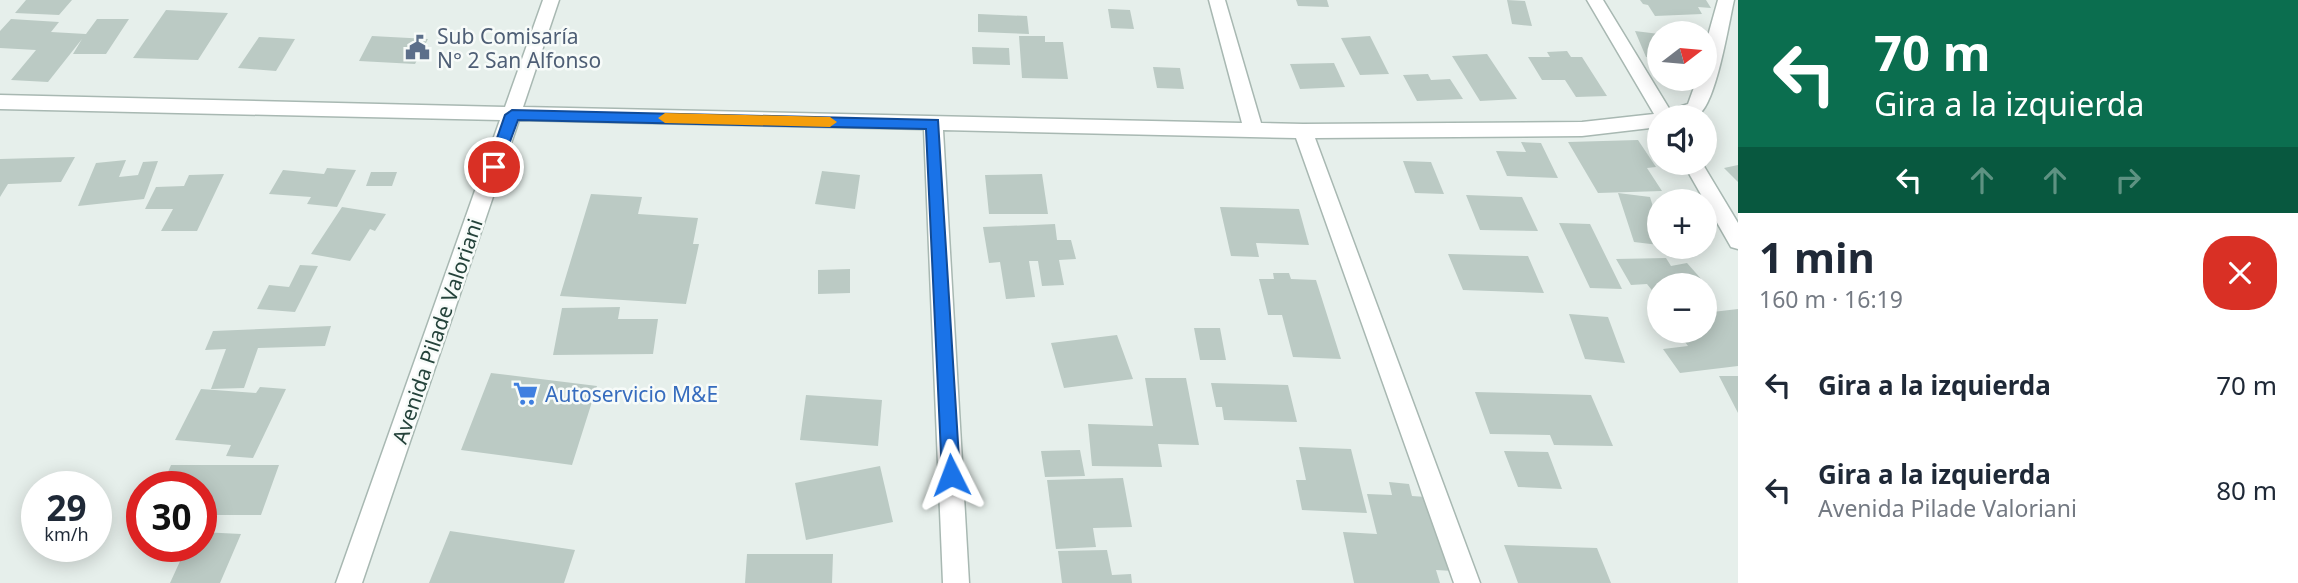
<!DOCTYPE html>
<html lang="es">
<meta charset="utf-8">
<style>
:root{--surface:#fff;--page:#f2f2f3;--text:#1f2937;--muted:#747a83}
body{margin:0;font-family:"Noto Sans",sans-serif;background:var(--page);color:var(--text);height:100vh;display:flex;flex-direction:column;font-size:26px;white-space:nowrap}
*{box-sizing:border-box;margin:0}
p{font-size:23px;color:var(--muted)}
.icon{flex:none;width:38px;height:38px;fill:none;stroke:currentColor;stroke-width:2;stroke-linecap:round;stroke-linejoin:round}
.map{position:relative;flex:1;overflow:hidden}
.details{display:flex;flex-direction:column;background:var(--surface);width:560px}
.details>*{flex:none}
.top-card{background:#0b6e4f;color:#fff;overflow:hidden}
.needle{width:46px;rotate:74deg}
.fabs{position:absolute;left:1647px;top:21px;display:grid;gap:14px}
.fabs a{display:grid;place-items:center;width:70px;height:70px;border-radius:50%;background:var(--surface);box-shadow:0 4px 18px #0003;font-size:35px}
.speed{position:absolute;left:21px;top:471px;display:flex;gap:14px;font-size:35px;font-weight:700;text-align:center}
.speed>*{display:grid;place-content:center;width:91px;height:91px;border-radius:50%;background:var(--surface);box-shadow:0 4px 18px #0003;line-height:1}
.speed small{font-size:18px;font-weight:400}
.speed .limit{border:10px solid #d22;background:#fff;color:#111}
.pin{position:absolute;display:grid;place-items:center;width:60px;height:60px;color:#fff;margin:-30px;border:4px solid #fff;border-radius:50%;box-shadow:0 2px 7px #0007}
.me{position:absolute;width:77px;margin:-38px;rotate:357deg;stroke-linejoin:round;filter:drop-shadow(0 0 5px #0008)}
.turn{display:flex;align-items:center;gap:24px;height:147px;padding:0 21px;font-size:32px}
.turn .icon{width:91px;height:91px;stroke-width:2.5}
.turn b{display:block;font-size:49px;line-height:60px}
.lanes{display:flex;align-items:center;height:66px;padding:0 21px;background:#0003;justify-content:center;gap:35px;direction:ltr}
.lanes .off{opacity:.35}
.round{display:grid;place-items:center;flex:none;width:74px;height:74px;border-radius:28px;background:var(--page)}
.overview{display:flex;align-items:center;justify-content:space-between;height:119px;padding:0 21px}
h1{font-size:42px;font-weight:700;line-height:52px}
ul{padding:0;list-style:none}
li{display:flex;align-items:center;gap:21px;height:105px;padding:0 21px}
li div{flex:1}
li b{display:block;font-size:26px}
li em{font-style:normal}
main{display:flex;flex:1;min-height:0}
.map>svg:first-child{display:block}
</style>
<main>
<div class="map">
<svg width="1738" height="583" viewBox="0 0 1738 583">
<rect width="100%" height="100%" fill="#e6efeb"/>
<path fill="#bbcac4" d="M 26,0 L 72,0 L 59,15 L 15,13 Z
M 1296,0 L 1327,0 L 1329,7 L 1298,6 Z
M 1507,0 L 1525,1 L 1532,26 L 1512,24 Z
M 1640,0 L 1706,0 L 1711,8 L 1698,7 L 1702,14 L 1655,16 L 1648,5 L 1643,4 Z
M 1108,9 L 1130,10 L 1134,29 L 1111,28 Z
M 166,10 L 228,13 L 198,60 L 133,58 Z
M 978,14 L 1027,16 L 1029,34 L 978,32 Z
M 11,19 L 59,22 L 51,32 L 86,34 L 97,19 L 129,19 L 106,54 L 73,54 L 82,39 L 48,82 L 11,80 L 36,50 L 0,48 L 0,31 Z
M 1635,31 L 1659,34 L 1659,59 L 1646,57 Z
M 372,36 L 428,39 L 415,64 L 359,61 Z
M 1019,36 L 1045,36 L 1045,42 L 1063,42 L 1068,79 L 1022,78 Z
M 1370,36 L 1389,74 L 1360,75 L 1341,38 Z
M 259,37 L 295,39 L 276,71 L 238,68 Z
M 972,47 L 1009,48 L 1010,65 L 973,64 Z
M 1567,51 L 1571,57 L 1582,57 L 1607,96 L 1576,97 L 1565,80 L 1542,80 L 1528,57 L 1550,57 L 1547,52 Z
M 1487,54 L 1517,99 L 1480,101 L 1452,56 Z
M 1334,63 L 1345,87 L 1300,89 L 1290,64 Z
M 1153,67 L 1180,68 L 1184,89 L 1157,88 Z
M 1428,74 L 1431,80 L 1450,79 L 1463,99 L 1417,101 L 1403,75 Z
M 1638,140 L 1656,167 L 1647,168 L 1662,191 L 1598,193 L 1568,142 Z
M 1521,142 L 1541,143 L 1558,178 L 1507,176 L 1496,151 L 1526,152 Z
M 75,157 L 61,182 L 8,184 L 0,197 L 0,159 Z
M 126,160 L 119,177 L 138,175 L 143,162 L 158,161 L 144,199 L 78,206 L 96,163 Z
M 1403,161 L 1431,162 L 1444,194 L 1415,193 Z
M 1738,165 L 1738,182 L 1724,168 Z
M 327,168 L 356,170 L 337,207 L 307,204 L 311,197 L 269,194 L 283,170 L 324,174 Z
M 822,171 L 860,175 L 855,209 L 815,204 Z
M 371,172 L 397,172 L 392,186 L 366,186 Z
M 224,174 L 197,231 L 161,231 L 173,209 L 145,209 L 156,187 L 184,186 L 189,175 Z
M 1042,174 L 1048,214 L 989,214 L 985,175 Z
M 1618,193 L 1650,197 L 1655,213 L 1659,214 L 1659,245 L 1634,242 Z
M 591,194 L 642,197 L 638,214 L 698,218 L 693,244 L 699,244 L 686,304 L 560,296 Z
M 1466,195 L 1522,197 L 1538,231 L 1480,230 Z
M 342,207 L 386,214 L 375,231 L 370,229 L 350,261 L 311,254 Z
M 1220,207 L 1299,209 L 1309,245 L 1256,243 L 1259,257 L 1231,256 Z
M 1559,223 L 1590,224 L 1622,289 L 1590,288 Z
M 1055,224 L 1057,240 L 1071,240 L 1076,259 L 1059,260 L 1064,285 L 1042,286 L 1038,261 L 1029,261 L 1035,297 L 1006,299 L 1000,262 L 989,263 L 983,227 Z
M 1448,254 L 1528,256 L 1544,293 L 1463,290 Z
M 1666,258 L 1671,266 L 1687,263 L 1703,281 L 1685,285 L 1659,285 L 1659,299 L 1647,284 L 1631,285 L 1616,259 Z
M 300,265 L 318,266 L 295,312 L 257,309 L 269,285 L 289,287 Z
M 850,269 L 850,293 L 818,294 L 818,270 Z
M 1273,273 L 1289,273 L 1291,279 L 1316,280 L 1341,359 L 1293,357 L 1282,315 L 1268,315 L 1259,279 L 1274,279 Z
M 620,307 L 618,319 L 658,319 L 653,354 L 553,355 L 562,308 Z
M 1738,309 L 1738,366 L 1680,373 L 1663,349 L 1688,346 L 1677,331 L 1704,331 L 1704,313 Z
M 1569,314 L 1608,317 L 1625,363 L 1585,359 Z
M 331,326 L 325,346 L 258,348 L 244,388 L 211,389 L 226,349 L 205,350 L 213,331 Z
M 1194,328 L 1220,328 L 1226,360 L 1200,360 Z
M 1117,335 L 1133,379 L 1064,388 L 1051,343 Z
M 491,373 L 597,386 L 572,465 L 461,450 Z
M 1719,376 L 1738,376 L 1738,413 Z
M 1145,378 L 1186,378 L 1199,445 L 1158,444 L 1162,467 L 1092,466 L 1088,424 L 1153,426 Z
M 1211,383 L 1288,385 L 1297,422 L 1224,420 L 1222,407 L 1216,407 Z
M 260,387 L 286,389 L 253,458 L 226,456 L 231,445 L 175,440 L 201,389 L 256,393 Z
M 1475,392 L 1591,395 L 1613,446 L 1554,445 L 1550,435 L 1490,434 Z
M 806,395 L 882,400 L 878,446 L 800,440 Z
M 1299,447 L 1351,449 L 1367,513 L 1302,510 L 1296,480 L 1306,480 Z
M 1080,450 L 1085,476 L 1045,477 L 1041,451 Z
M 1504,451 L 1548,452 L 1562,489 L 1518,487 Z
M 171,465 L 279,465 L 261,515 L 201,515 L 201,486 L 162,486 Z
M 880,466 L 893,522 L 806,540 L 795,483 Z
M 1123,478 L 1132,527 L 1093,528 L 1096,547 L 1056,549 L 1047,480 Z
M 1389,482 L 1409,484 L 1412,496 L 1426,497 L 1437,537 L 1444,537 L 1453,571 L 1436,570 L 1440,583 L 1354,583 L 1343,532 L 1377,534 L 1367,494 L 1392,495 Z
M 450,531 L 575,550 L 564,583 L 429,583 Z
M 201,532 L 241,534 L 220,583 L 170,583 L 187,546 L 201,546 Z
M 1504,545 L 1597,548 L 1611,583 L 1518,583 Z
M 1107,550 L 1112,575 L 1131,574 L 1132,583 L 1062,583 L 1058,551 Z
M 747,554 L 833,554 L 832,583 L 745,583 Z"/>
<g fill="none" stroke-linecap="round" stroke-linejoin="round">
<defs>
<path id="minor" d="M 543,0 L 559,0 L 523,107 L 1242,123 L 1209,0 L 1225,0 L 1261,123 L 1303,124 L 1582,122 L 1654,114 L 1587,0 L 1603,0 L 1670,110 L 1688,104 L 1697,79 L 1704,79 L 1704,50 L 1718,0 L 1734,0 C 1729,22 1716,105 1698,115 C 1687,120 1671,117 1659,117 L 1659,127 L 1582,136 L 1315,138 L 1480,583 L 1454,583 L 1296,138 L 943,130 L 969,583 L 943,583 L 924,129 L 519,120 L 362,583 L 336,583 L 500,120 L 0,109 L 0,95 L 505,107 Z
M 1683,163 L 1702,163 L 1738,223 L 1738,249 L 1731,247 Z"/>
</defs>
<use href="#minor" stroke="#a8b8b2" stroke-width="3"/>
<use href="#minor" fill="#fff" fill-rule="evenodd"/>
</g>
<path fill="#1a73e8" stroke="#114b97" stroke-width="2" d="M 512,110 L 938,120 L 960,475 L 957,481 L 951,483 L 945,481 L 942,475 L 926,129 L 518,120 L 499,171 L 489,171 L 487,167 L 505,115 Z"/>
<path fill="#f59e0b" d="M 665,113 L 830,117 L 837,122 L 830,127 L 665,123 L 658,118 Z"/>
<defs>
<symbol id="civic-bare" viewBox="-9 -9 18 18"><path d="M-.6-6.5H3V-4.5H.6V-3L4-1V1h2V6H-6V1h2V-1L-.6-3ZM-1.2 2.5V6h2.4V2.5Z" fill="#5c6f8a" stroke="#f7fbf9" stroke-width="2.5" paint-order="stroke"/></symbol>
<symbol id="supermarket-bare" viewBox="-9 -9 18 18"><path d="M-6-5.5h2.5l.6 2H6L4.5 2H-2.5L-4.4-4H-6ZM-1.5 3.2a1.3 1.3 0 1 0 .1 0ZM3 3.2a1.3 1.3 0 1 0 .1 0Z" fill="#3f7fe0" stroke="#f7fbf9" stroke-width="2.5" paint-order="stroke"/></symbol>
</defs>
<g fill-rule="evenodd">
<use href="#civic-bare" x="400" y="30" width="35" height="35"/>
<use href="#supermarket-bare" x="508" y="376" width="35" height="35"/>
</g>
<g text-anchor="middle" dominant-baseline="central" stroke-width="5" stroke-linejoin="round" paint-order="stroke">
<g font-size="21" fill="#4e5e75" stroke="#f7fbf9" text-anchor="start">
<text x="437" y="36">Sub Comisaría<tspan x="437" dy="24">N° 2 San Alfonso</tspan></text>
</g>
<g font-size="21" fill="#24423a" stroke="#f7fbf9">
<text transform="translate(437 331) rotate(-71)">Avenida Pilade Valoriani</text>
</g>
<g font-size="21" fill="#366cbe" stroke="#f7fbf9" text-anchor="start">
<text x="545" y="394">Autoservicio M&amp;E</text>
</g>
</g>
</svg>
<div class="fabs">
<a><svg class="needle" viewBox="-14 -14 28 28"><path d="M0-13l5 13h-10z" fill="#e53935"/><path d="M0 13l5-13h-10z" fill="#747a83"/></svg></a>
<a><svg class="icon" aria-label="sound" viewBox="0 0 24 24"><path d="M4 9h4l5-4v14l-5-4H4zM17 9q2 3 0 6"/></svg></a>
<a>+</a>
<a>−</a>
</div>
<div class="speed"><div>29<small>km/h</small></div><div class="limit">30</div></div>
<div class="pin" style="left:494px;top:167px;background:#d93025"><svg class="icon" aria-label="arrive" viewBox="0 0 24 24"><path d="M6 21V4h12l-3 4 3 4H6"/></svg></div>
<svg class="me" style="left:951px;top:475px" viewBox="-20 -20 40 40"><path d="M0-17L14 15 0 8-14 15z" fill="#1a73e8" stroke="#fff" stroke-width="4"/></svg>
</div>
<section class="details">
<div class="top-card">
<div class="turn"><svg class="icon" aria-label="left" viewBox="0 0 24 24"><path d="M17 20v-9H6M10 6l-5 5 5 5"/></svg><div><b>70 m</b>Gira a la izquierda</div></div>
<div class="lanes"><svg class="icon" aria-label="left" viewBox="0 0 24 24"><path d="M17 20v-9H6M10 6l-5 5 5 5"/></svg><svg class="icon off" aria-label="ahead" viewBox="0 0 24 24"><path d="M12 20V5M6 11l6-6 6 6"/></svg><svg class="icon off" aria-label="ahead" viewBox="0 0 24 24"><path d="M12 20V5M6 11l6-6 6 6"/></svg><svg class="icon off" aria-label="right" viewBox="0 0 24 24"><path d="M7 20v-9h11M14 6l5 5-5 5"/></svg></div>
</div>
<div class="overview"><div><h1>1 min</h1><p>160 m · 16:19</p></div><a class="round" style="background:#d93025;color:#fff"><svg class="icon" aria-label="close" viewBox="0 0 24 24"><path d="M6 6l12 12M18 6L6 18"/></svg></a></div>
<ul>
<li><svg class="icon" aria-label="left" viewBox="0 0 24 24"><path d="M17 20v-9H6M10 6l-5 5 5 5"/></svg><div><b>Gira a la izquierda</b></div><em>70 m</em></li>
<li><svg class="icon" aria-label="left" viewBox="0 0 24 24"><path d="M17 20v-9H6M10 6l-5 5 5 5"/></svg><div><b>Gira a la izquierda</b><p>Avenida Pilade Valoriani</p></div><em>80 m</em></li>
</ul>
</section>
</main>
